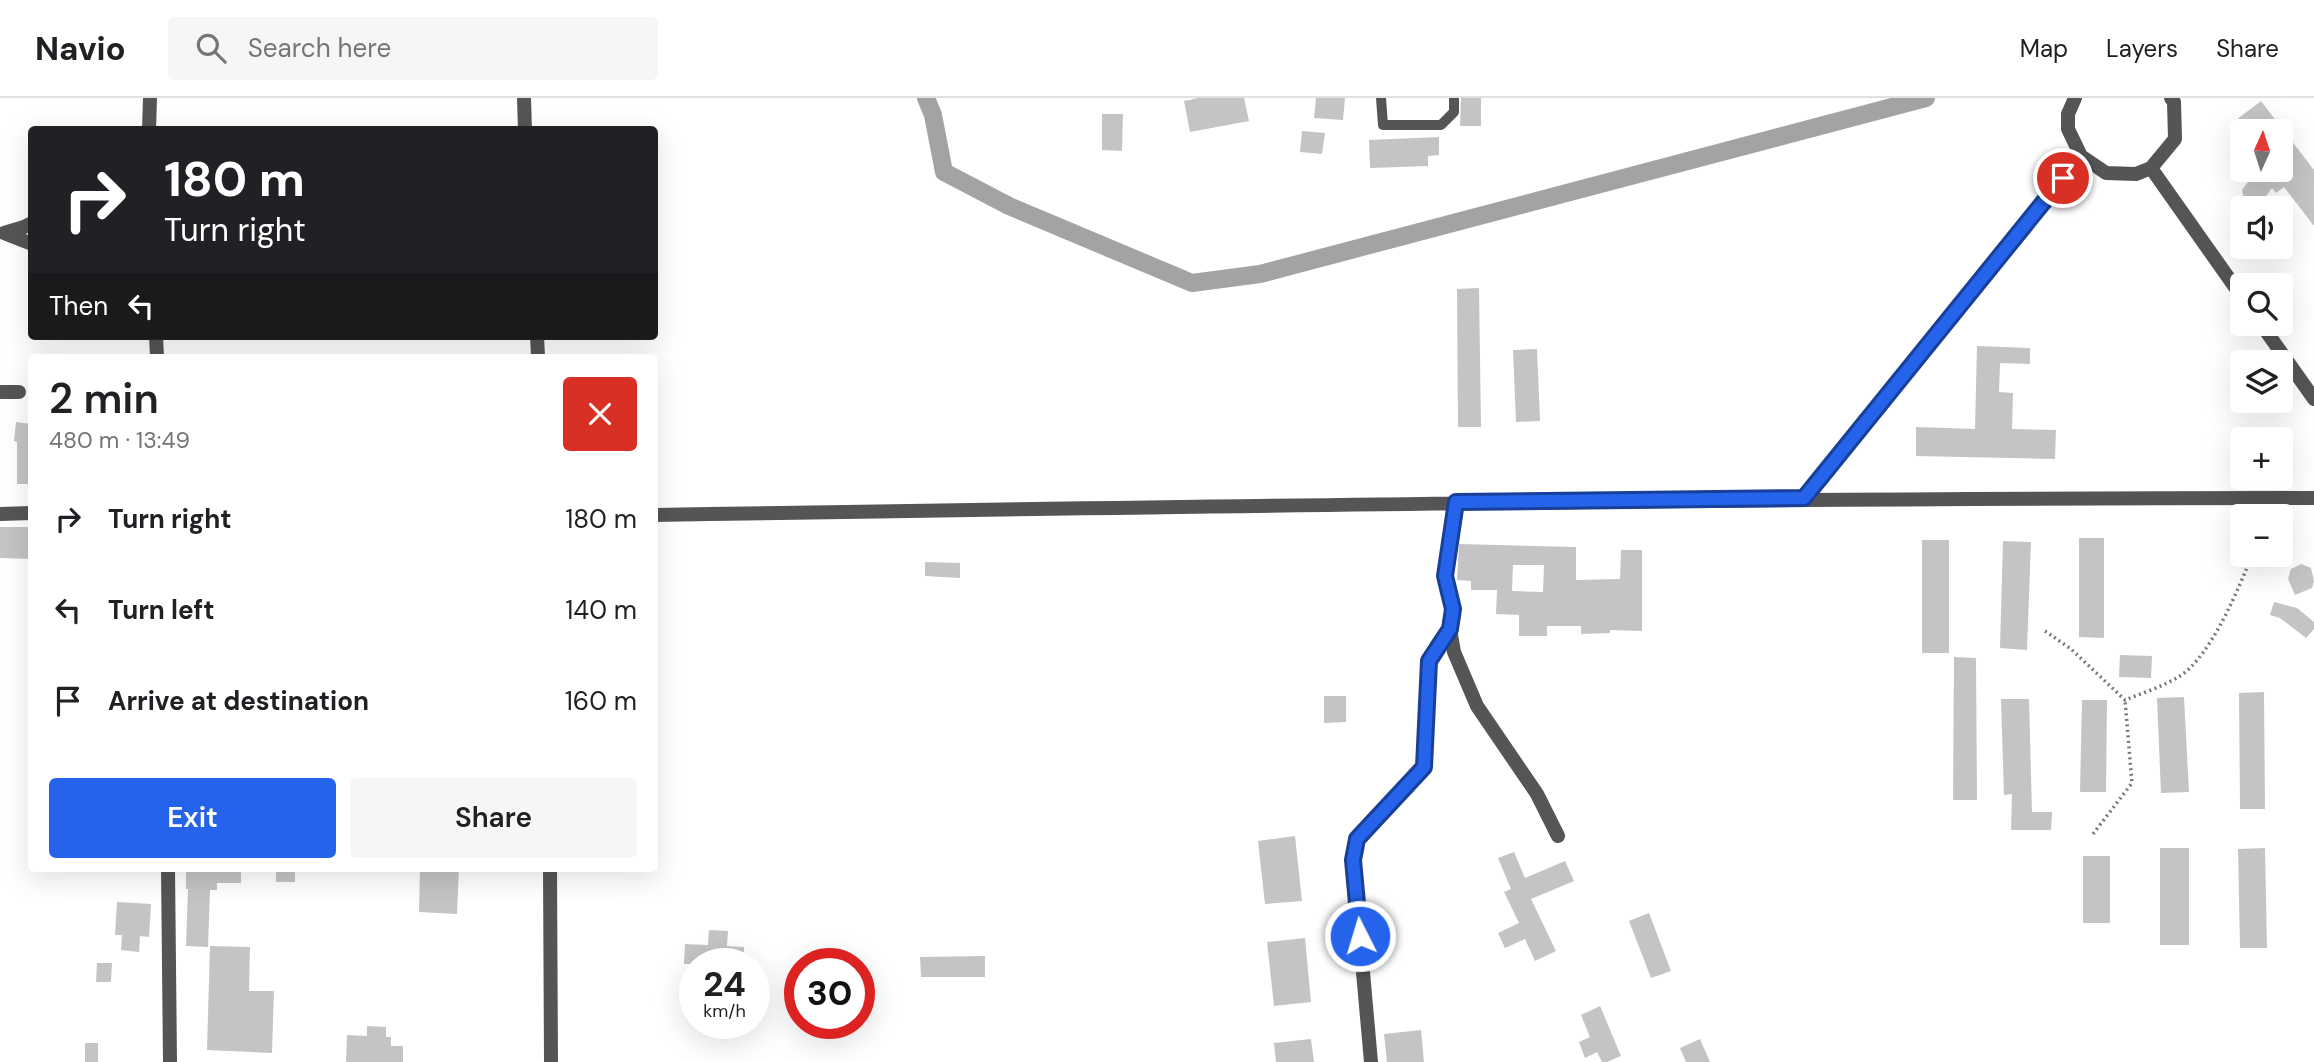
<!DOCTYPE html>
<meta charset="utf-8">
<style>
:root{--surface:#fff;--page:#f6f6f6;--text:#202124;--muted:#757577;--line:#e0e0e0;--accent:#2563eb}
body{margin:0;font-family:"DM Sans",sans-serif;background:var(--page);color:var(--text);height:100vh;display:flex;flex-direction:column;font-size:26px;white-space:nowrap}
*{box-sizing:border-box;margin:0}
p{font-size:23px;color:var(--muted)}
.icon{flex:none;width:38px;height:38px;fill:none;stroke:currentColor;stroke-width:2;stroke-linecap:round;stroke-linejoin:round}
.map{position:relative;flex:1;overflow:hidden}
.panel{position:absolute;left:28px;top:256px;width:630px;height:518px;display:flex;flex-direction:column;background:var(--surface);border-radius:7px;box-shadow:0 7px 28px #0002}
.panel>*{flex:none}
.hud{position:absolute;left:28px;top:28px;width:630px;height:214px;border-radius:7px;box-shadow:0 7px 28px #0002;background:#202124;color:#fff;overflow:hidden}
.needle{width:46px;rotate:3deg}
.fabs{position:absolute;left:2230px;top:21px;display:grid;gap:14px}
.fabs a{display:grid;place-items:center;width:63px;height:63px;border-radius:7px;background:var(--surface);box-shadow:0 7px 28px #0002;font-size:35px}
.speed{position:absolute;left:679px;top:850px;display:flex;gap:14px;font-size:35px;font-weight:700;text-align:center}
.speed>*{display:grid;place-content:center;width:91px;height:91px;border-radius:50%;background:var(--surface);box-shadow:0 7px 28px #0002;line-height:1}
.speed small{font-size:18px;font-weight:400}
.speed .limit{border:10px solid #d22;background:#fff;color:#111}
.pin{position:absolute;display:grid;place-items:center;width:60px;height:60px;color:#fff;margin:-30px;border:4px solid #fff;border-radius:50%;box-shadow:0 2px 7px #0007}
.me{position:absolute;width:77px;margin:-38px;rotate:355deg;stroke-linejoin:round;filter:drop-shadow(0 0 5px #0008)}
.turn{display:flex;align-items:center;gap:24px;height:147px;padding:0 21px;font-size:32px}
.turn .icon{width:91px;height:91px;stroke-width:2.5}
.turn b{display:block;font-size:49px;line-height:60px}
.then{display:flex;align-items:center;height:66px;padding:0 21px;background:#0003;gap:14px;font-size:26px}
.round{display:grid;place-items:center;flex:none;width:74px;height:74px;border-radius:7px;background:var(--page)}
.headline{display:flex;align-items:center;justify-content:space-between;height:119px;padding:0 21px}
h1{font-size:42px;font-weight:600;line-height:52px}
.button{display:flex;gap:14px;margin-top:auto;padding:14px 21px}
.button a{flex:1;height:80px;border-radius:7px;background:var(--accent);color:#fff;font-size:28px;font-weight:600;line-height:80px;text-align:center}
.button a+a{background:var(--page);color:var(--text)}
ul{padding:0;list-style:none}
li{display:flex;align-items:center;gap:21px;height:91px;padding:0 21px}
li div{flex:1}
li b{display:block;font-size:26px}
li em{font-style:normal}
header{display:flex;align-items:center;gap:42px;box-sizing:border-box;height:98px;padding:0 35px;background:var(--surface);border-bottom:2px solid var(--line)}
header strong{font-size:33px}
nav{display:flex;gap:38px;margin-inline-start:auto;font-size:24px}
.search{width:490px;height:63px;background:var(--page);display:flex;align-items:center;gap:18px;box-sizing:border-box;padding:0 24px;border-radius:7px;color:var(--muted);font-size:26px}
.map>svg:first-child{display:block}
</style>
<header>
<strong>Navio</strong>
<div class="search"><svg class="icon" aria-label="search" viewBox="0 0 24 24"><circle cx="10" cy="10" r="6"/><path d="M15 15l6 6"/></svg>Search here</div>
<nav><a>Map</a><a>Layers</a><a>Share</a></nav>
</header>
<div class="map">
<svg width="2314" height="964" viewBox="0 0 2314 964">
<rect width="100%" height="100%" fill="#fff"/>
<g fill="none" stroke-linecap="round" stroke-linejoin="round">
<path stroke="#a3a3a3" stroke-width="18" d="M 926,0 L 933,17 L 944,74 L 1009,108 L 1192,185 L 1260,176 L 1926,0"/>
</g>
<path fill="#c4c4c4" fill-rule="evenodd" d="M 1198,0 L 1244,0 L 1249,23 L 1190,34 L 1184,3 Z
M 1316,0 L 1345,0 L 1343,22 L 1314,20 Z
M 1461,0 L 1481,0 L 1481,28 L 1460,28 Z
M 2261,3 L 2314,72 L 2314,128 L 2284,89 L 2276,95 L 2272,90 L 2261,105 L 2252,107 L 2244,102 L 2242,92 L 2248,84 L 2280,78 L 2280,33 L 2244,33 L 2236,22 Z
M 1102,16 L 1123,16 L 1122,53 L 1102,52 Z
M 1302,33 L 1325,35 L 1322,56 L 1300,54 Z
M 1439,39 L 1439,57 L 1428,58 L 1428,68 L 1370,70 L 1369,42 Z
M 1479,190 L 1481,329 L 1458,329 L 1457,191 Z
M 1977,248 L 2030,250 L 2030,266 L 2000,265 L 1999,294 L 2013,295 L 2012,331 L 2056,332 L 2055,361 L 1916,358 L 1916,329 L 1975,331 Z
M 1537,251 L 1540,323 L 1516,324 L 1513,252 Z
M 16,324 L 32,326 L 32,386 L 17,386 L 17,344 L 14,343 Z
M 0,429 L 32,429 L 32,461 L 0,460 Z
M 2079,440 L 2104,440 L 2104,540 L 2079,539 Z
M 1922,442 L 1949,442 L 1949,555 L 1922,555 Z
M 2003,443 L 2031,444 L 2027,552 L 2000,550 Z
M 1459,446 L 1576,449 L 1576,482 L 1620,481 L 1621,452 L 1642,452 L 1642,533 L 1610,532 L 1610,535 L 1581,536 L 1581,528 L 1547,528 L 1547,538 L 1519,538 L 1519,517 L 1496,516 L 1497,492 L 1471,492 L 1471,483 L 1457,482 ZM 1513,467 L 1544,467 L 1543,494 L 1512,493 Z
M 925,464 L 960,465 L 960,480 L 925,478 Z
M 2301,466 L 2311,470 L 2314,483 L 2312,490 L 2295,497 L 2288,481 L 2291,471 Z
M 2274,504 L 2297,510 L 2314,524 L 2314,531 L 2306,540 L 2280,520 L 2270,517 Z
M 2120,557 L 2152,558 L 2151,580 L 2119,579 Z
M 1954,559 L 1976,560 L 1977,702 L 1953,702 Z
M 2264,594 L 2265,711 L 2240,711 L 2239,595 Z
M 1324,598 L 1346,598 L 1346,624 L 1324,625 Z
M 2184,599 L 2189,694 L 2161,695 L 2157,600 Z
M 2001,601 L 2029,601 L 2032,714 L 2052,714 L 2051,732 L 2011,732 L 2012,696 L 2004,697 Z
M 2082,602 L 2107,602 L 2106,694 L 2080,694 Z
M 1295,738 L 1302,803 L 1265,806 L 1258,743 Z
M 2160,750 L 2189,750 L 2189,847 L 2160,847 Z
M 2265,750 L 2267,850 L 2240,850 L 2238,751 Z
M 1514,754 L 1525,780 L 1565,763 L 1574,783 L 1531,801 L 1556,853 L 1535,863 L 1525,841 L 1505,850 L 1498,835 L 1519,825 L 1504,794 L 1511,791 L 1498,760 Z
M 2083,758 L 2110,758 L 2110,825 L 2083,825 Z
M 186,770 L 241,770 L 241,785 L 217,785 L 217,792 L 210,792 L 208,849 L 186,848 L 188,791 L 186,791 Z
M 276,770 L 295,770 L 295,784 L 276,784 Z
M 420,770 L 459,770 L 457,816 L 419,814 Z
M 117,804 L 151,806 L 149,839 L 140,838 L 139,854 L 121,852 L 122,837 L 115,837 Z
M 1649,815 L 1671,873 L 1651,880 L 1629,823 Z
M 709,832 L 728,833 L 727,848 L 744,849 L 744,866 L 684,866 L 685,846 L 708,847 Z
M 1305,840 L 1311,904 L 1274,908 L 1267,844 Z
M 210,848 L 250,849 L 249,893 L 274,893 L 272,955 L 207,952 Z
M 985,858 L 985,879 L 921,879 L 920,859 Z
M 97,865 L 112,865 L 111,884 L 96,884 Z
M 1600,908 L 1621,958 L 1607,964 L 1602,964 L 1597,954 L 1585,960 L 1579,944 L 1590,939 L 1581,917 Z
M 367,928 L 386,929 L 386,939 L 391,939 L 391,948 L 403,948 L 403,964 L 346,964 L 347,937 L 367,938 Z
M 1421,932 L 1424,964 L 1387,964 L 1384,936 Z
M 1311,941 L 1314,964 L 1276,964 L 1274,945 Z
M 1700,941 L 1710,964 L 1686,964 L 1680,950 Z
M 85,945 L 98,945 L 98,964 L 85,964 Z"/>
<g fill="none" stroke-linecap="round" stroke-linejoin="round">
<path stroke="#777" stroke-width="3.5" stroke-dasharray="2 3.5" stroke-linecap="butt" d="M 2045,533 L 2071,551 L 2125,602 C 2143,595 2164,588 2180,578 C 2211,558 2239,490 2252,457
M 2093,736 L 2132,685 L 2125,602"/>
<path stroke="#555" stroke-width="10" d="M 1381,0 L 1383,27 L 1441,27 L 1454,14 L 1454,0"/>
<path stroke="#555" stroke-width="14" d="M 524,0 L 525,32
M 2075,0 L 2068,16 L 2068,31 L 2081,58 L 2106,75 L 2136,76 L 2151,70 L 2175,41 L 2174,4 L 2171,0
M 149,32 L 150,0
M 2151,70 L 2242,199
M 32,125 L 24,129 L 4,135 L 32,146
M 2261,226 L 2314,301
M 156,238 L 157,259
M 537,238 L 538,259
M 0,294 L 19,294
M 1804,400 L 2081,58
M 1456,404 L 1445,478 L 1453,511 L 1450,531 L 1454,554 L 1477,608 L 1537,696 L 1558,738
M 0,416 L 32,415
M 654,417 C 1208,408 1761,400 2314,400
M 168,770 L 170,964
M 550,770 L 551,964
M 1371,964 L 1353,762 L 1358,741 L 1368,728 L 1424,669 L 1429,563 L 1450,531"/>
</g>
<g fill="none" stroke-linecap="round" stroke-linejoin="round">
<defs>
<path id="route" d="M 1360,838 L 1353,762 L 1357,741 L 1424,669 L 1429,563 L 1450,531 L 1453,511 L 1445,478 L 1456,404 L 1804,400 L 2063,80"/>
</defs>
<use href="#route" stroke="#184099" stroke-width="18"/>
<use href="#route" stroke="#2563eb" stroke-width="12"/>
</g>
</svg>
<div class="fabs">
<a><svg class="needle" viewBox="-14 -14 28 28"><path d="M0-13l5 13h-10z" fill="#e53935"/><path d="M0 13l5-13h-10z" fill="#757577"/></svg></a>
<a><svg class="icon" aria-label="sound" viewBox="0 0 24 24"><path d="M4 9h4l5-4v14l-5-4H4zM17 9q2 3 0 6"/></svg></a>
<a><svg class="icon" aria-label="search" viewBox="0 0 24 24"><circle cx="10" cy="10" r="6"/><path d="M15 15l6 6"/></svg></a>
<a><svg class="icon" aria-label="layers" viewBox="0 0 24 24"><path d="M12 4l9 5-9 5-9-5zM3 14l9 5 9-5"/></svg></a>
<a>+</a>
<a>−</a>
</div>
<div class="speed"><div>24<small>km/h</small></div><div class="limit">30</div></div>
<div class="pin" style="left:2063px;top:80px;background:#d93025"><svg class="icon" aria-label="arrive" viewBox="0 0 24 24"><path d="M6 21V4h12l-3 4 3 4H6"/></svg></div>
<svg class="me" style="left:1360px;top:838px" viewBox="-20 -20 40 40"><circle r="17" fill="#2563eb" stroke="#fff" stroke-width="3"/><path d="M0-11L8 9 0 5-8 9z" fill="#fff"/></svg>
<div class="hud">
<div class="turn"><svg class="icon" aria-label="right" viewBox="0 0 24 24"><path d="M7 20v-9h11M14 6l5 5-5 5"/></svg><div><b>180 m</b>Turn right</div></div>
<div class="then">Then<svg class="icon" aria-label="left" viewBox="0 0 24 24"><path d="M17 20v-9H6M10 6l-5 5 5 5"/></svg></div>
</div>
<section class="panel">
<div class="headline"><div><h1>2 min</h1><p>480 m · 13:49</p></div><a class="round" style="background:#d93025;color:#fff"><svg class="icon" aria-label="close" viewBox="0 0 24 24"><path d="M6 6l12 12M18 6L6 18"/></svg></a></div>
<ul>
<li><svg class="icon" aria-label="right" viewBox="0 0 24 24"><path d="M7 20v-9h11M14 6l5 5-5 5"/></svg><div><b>Turn right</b></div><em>180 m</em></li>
<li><svg class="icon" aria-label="left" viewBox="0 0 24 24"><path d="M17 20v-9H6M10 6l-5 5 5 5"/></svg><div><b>Turn left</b></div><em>140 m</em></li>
<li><svg class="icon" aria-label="arrive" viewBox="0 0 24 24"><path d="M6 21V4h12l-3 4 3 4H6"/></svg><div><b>Arrive at destination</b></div><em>160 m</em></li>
</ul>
<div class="button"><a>Exit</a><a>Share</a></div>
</section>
</div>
